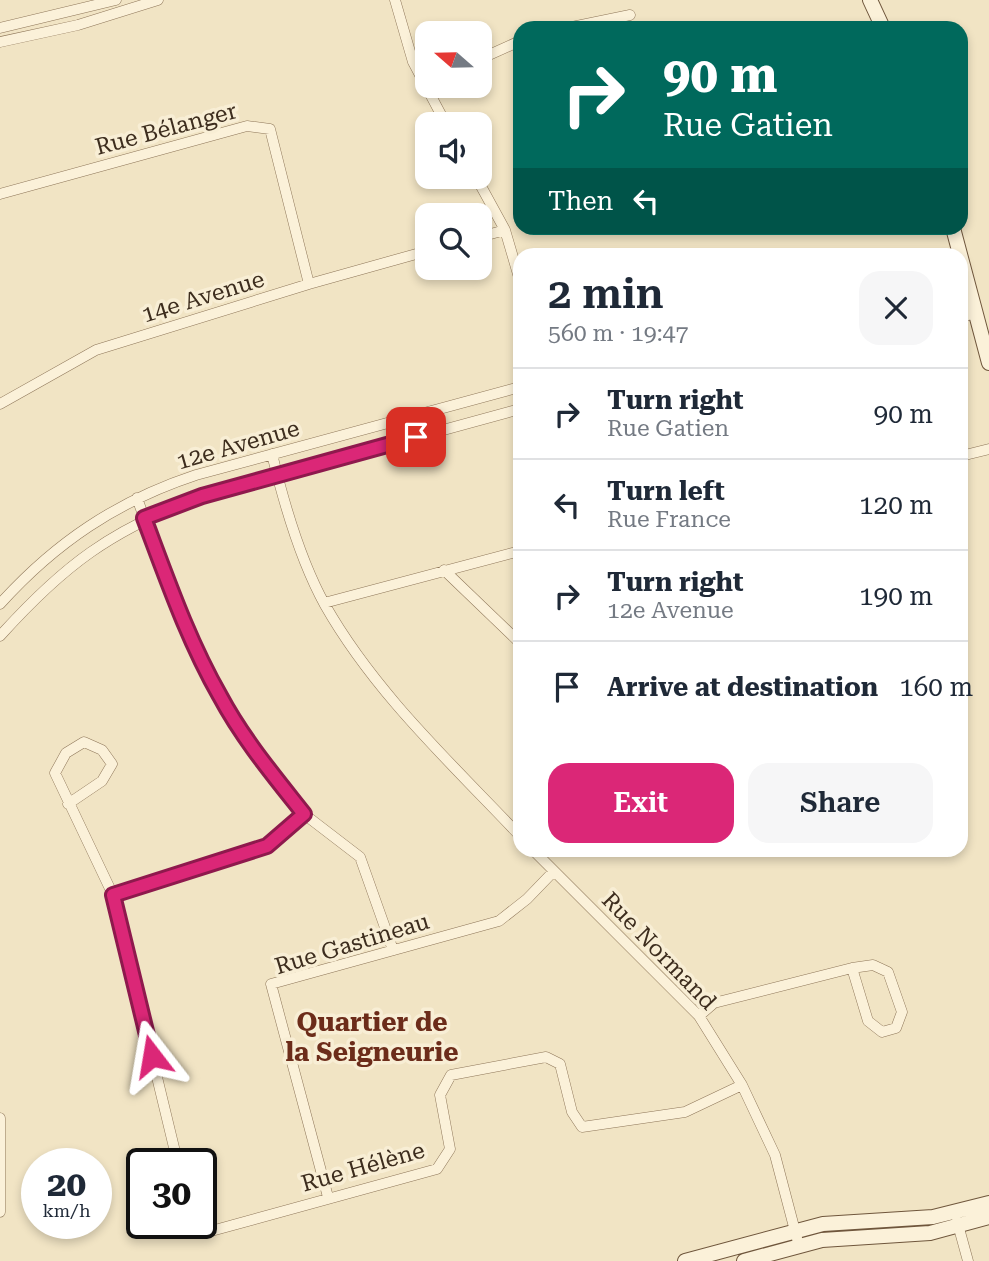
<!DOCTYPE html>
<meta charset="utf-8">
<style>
:root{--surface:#fff;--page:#f6f6f7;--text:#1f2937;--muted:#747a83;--line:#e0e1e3;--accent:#db2777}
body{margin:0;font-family:"Roboto Serif",serif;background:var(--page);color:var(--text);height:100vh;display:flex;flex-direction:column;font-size:26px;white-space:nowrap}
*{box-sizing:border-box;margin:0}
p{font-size:23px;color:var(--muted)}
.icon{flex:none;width:38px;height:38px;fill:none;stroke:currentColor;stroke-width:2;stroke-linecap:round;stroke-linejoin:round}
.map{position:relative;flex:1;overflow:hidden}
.sheet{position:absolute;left:513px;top:248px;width:455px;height:609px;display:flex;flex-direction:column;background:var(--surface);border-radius:21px;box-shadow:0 4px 10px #0003}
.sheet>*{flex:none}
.hud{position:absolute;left:513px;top:21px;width:455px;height:214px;border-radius:21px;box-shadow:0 4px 10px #0003;background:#00695c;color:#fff;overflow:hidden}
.needle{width:46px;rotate:290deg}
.controls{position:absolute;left:415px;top:21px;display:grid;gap:14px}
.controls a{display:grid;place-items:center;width:77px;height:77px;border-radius:14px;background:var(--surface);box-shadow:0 4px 10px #0003;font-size:35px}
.speed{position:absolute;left:21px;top:1148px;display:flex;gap:14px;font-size:35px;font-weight:700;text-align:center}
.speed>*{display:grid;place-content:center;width:91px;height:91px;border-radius:50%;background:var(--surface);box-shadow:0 4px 10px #0003;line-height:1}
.speed small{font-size:18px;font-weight:400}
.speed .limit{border:4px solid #111;border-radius:10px;background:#fff;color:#111}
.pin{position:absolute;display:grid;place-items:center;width:60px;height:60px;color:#fff;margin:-30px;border-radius:14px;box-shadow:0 4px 10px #0006}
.me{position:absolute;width:77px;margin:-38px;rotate:346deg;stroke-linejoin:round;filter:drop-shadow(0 0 5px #0008)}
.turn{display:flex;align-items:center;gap:24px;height:147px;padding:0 35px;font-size:32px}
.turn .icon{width:91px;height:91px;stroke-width:2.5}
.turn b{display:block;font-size:49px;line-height:60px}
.then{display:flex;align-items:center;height:66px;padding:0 35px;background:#0003;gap:14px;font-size:26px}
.round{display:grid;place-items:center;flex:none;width:74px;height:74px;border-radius:21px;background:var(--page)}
.head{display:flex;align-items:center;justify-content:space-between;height:119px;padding:0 35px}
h1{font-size:42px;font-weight:600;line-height:52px}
.primary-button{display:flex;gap:14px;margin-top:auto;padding:14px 35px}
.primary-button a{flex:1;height:80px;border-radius:21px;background:var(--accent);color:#fff;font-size:28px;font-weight:600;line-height:80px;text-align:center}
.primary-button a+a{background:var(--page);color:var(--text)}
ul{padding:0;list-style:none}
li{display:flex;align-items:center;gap:21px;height:91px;padding:0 35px;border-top:2px solid var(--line)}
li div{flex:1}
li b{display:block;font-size:26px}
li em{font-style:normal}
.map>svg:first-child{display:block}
</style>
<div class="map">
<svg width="989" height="1261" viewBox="0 0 989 1261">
<rect width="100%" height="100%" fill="#f1e4c4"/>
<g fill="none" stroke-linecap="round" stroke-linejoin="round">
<defs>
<path id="street" d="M 395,0 L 413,62 L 446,124
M 0,28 L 116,0
M 567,28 L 630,15
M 0,42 L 78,25 L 158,0
M 480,59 L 520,41
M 476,177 L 505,230 L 520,281
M 0,194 L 247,126 L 270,129 L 309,284
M 480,237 L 505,230
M 961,317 L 976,313
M 0,404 L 96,350 L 309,284 L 427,251
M 272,454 C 284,504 300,560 325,605 C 375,693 451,763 520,836
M 961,456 L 989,449
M 137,498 L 178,611 L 220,696 L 268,770 L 304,814 L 360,857 L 393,950
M 444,570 L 520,643
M 324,603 L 520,551
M 0,604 C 55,543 117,501 196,475 L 520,387
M 0,636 C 64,565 111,530 202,496 L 520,409
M 68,804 L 102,781 L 112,764 L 102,750 L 84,742 L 66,753 L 55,773 L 113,895 L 178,1164
M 533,850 L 699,1016 L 742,1085 L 775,1155 L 799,1246
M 113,895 L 267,846 L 304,814
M 699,1016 L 714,1003 L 852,968 L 873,965 L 888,972 L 902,1012 L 896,1028 L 882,1032 L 868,1021 L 852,968
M 0,1118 L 0,1212
M 328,1197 L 271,984 L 499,921 L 527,899 L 553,872
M 957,1221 L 968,1261
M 196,1223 L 204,1233 L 437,1169 L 450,1149 L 440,1095 L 451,1075 L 546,1057 L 560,1064 L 572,1112 L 582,1127 L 685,1112 L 742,1085"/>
<path id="secondary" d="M 870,0 L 883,28
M 953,228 L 989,363
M 685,1261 L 823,1224 L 933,1217 L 989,1203
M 744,1261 L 822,1240 L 930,1233 L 989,1217"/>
</defs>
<use href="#street" stroke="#8e7659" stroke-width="11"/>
<use href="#secondary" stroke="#6f563c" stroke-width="16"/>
<use href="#street" stroke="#fbf1d9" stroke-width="10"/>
<use href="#secondary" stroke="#fbf1d9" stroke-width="14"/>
</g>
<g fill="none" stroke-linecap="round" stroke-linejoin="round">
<defs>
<path id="route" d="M 152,1056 L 113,895 L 267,846 L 304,814 C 274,776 243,739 220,696 C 188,640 167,579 144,518 L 202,496 L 416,437"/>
</defs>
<use href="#route" stroke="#8e194d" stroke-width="18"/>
<use href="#route" stroke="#db2777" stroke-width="12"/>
</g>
<g text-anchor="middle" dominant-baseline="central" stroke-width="7" stroke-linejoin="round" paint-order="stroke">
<g font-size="23" fill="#3d2d1e" stroke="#f8eed5">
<text transform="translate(166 129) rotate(-15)">Rue Bélanger</text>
<text transform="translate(203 297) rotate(-17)">14e Avenue</text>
<text transform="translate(238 445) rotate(-16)">12e Avenue</text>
<text transform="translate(352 944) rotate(-17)">Rue Gastineau</text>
<text transform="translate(659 951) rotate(46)">Rue Normand</text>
<text transform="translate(363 1167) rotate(-16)">Rue Hélène</text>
</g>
<g font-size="26" font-weight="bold" fill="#6c2c1a" stroke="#f8eed5">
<text x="372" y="1022">Quartier de<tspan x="372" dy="30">la Seigneurie</tspan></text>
</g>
</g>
</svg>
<div class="controls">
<a><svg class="needle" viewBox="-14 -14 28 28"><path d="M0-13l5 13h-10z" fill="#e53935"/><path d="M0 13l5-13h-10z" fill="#747a83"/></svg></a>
<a><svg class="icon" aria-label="sound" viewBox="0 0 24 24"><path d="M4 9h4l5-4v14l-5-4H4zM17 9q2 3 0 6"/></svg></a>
<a><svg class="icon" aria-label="search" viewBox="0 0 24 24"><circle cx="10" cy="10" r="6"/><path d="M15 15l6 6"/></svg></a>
</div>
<div class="speed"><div>20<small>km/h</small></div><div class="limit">30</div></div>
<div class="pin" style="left:416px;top:437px;background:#d93025"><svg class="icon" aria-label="arrive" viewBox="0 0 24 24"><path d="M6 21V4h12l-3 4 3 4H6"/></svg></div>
<svg class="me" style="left:152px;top:1056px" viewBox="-20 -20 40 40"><path d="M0-17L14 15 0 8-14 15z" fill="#db2777" stroke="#fff" stroke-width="4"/></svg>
<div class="hud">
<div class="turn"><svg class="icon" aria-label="right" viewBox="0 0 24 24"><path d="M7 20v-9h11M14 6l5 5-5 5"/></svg><div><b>90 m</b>Rue Gatien</div></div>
<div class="then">Then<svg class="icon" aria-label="left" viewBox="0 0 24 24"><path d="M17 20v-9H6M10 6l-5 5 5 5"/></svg></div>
</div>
<section class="sheet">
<div class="head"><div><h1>2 min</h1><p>560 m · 19:47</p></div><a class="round"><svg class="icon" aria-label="close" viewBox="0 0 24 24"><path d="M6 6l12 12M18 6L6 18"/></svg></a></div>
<ul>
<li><svg class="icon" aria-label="right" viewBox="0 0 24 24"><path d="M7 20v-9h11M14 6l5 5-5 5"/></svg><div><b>Turn right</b><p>Rue Gatien</p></div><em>90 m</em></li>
<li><svg class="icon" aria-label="left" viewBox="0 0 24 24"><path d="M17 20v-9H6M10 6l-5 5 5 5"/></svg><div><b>Turn left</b><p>Rue France</p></div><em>120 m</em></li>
<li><svg class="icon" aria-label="right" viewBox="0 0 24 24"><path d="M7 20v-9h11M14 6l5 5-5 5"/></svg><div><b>Turn right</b><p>12e Avenue</p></div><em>190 m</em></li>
<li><svg class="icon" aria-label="arrive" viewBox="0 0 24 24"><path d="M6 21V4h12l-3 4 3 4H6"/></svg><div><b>Arrive at destination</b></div><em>160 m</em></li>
</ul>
<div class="primary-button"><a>Exit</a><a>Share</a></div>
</section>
</div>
